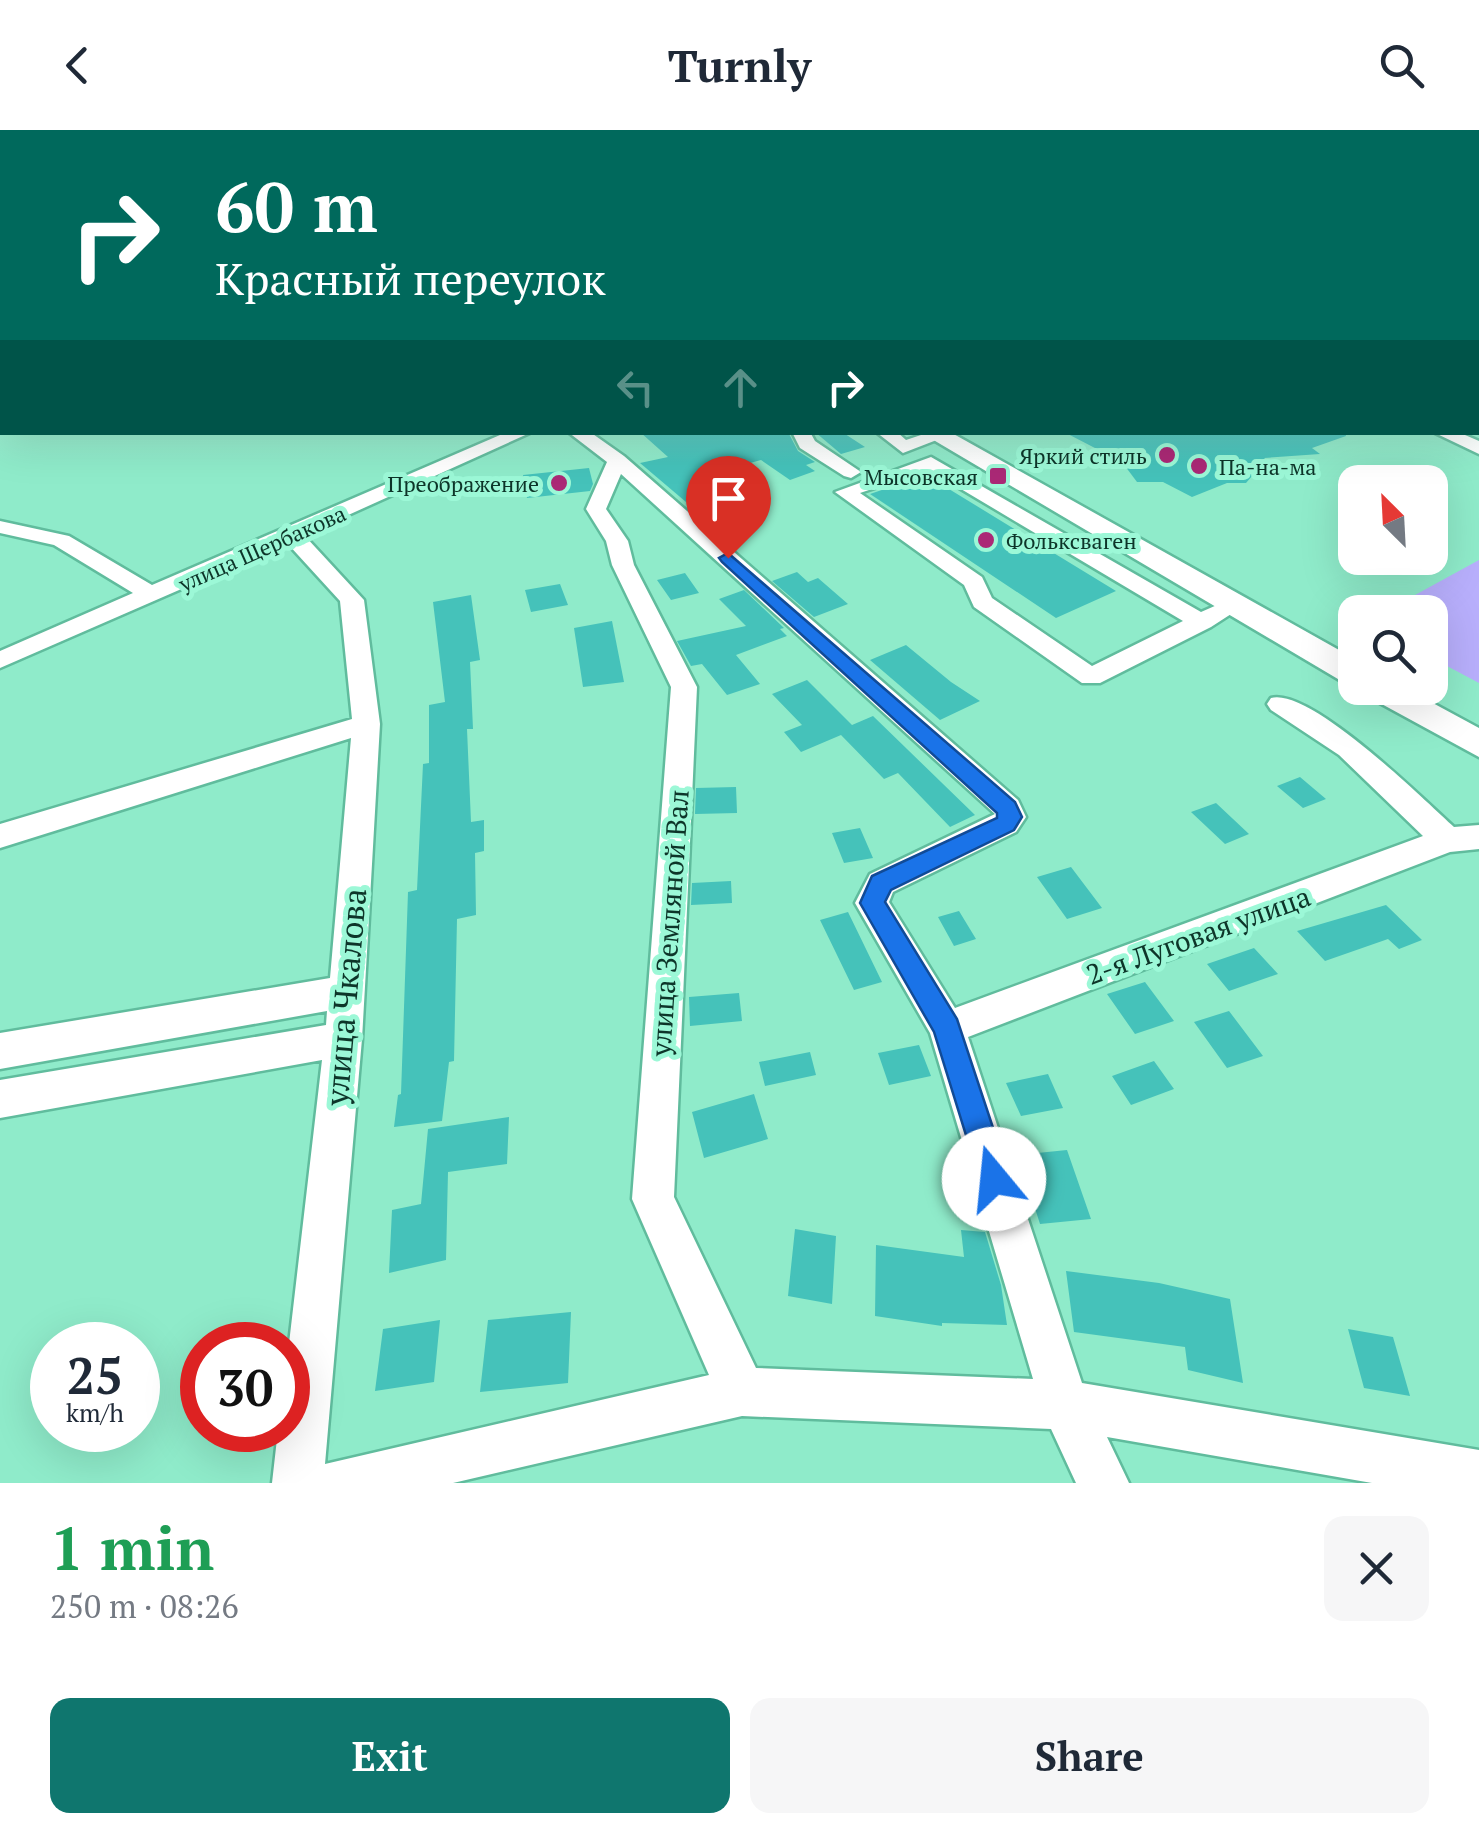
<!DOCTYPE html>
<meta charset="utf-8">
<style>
:root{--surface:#fff;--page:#f6f6f7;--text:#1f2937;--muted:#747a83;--accent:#0f766e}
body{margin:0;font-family:"PT Serif",serif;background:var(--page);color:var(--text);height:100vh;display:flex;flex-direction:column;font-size:38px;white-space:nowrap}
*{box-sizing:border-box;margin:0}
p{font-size:32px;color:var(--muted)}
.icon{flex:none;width:55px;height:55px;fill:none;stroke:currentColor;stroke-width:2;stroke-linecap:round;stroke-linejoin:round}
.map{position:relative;height:1353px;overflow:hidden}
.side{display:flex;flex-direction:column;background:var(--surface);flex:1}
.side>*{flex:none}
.top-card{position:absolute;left:0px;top:0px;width:1480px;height:305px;box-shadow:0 10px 40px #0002;background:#00695c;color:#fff;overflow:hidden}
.needle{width:65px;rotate:336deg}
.controls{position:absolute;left:1338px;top:335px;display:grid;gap:20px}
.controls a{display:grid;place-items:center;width:110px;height:110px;border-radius:20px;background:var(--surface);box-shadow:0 10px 40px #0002;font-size:50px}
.speed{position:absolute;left:30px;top:1192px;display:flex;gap:20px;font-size:50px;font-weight:700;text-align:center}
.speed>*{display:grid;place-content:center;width:130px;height:130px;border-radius:50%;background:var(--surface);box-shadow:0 10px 40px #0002;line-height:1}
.speed small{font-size:25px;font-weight:400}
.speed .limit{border:15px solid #d22;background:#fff;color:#111}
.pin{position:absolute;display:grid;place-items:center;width:85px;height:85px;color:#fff;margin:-102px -42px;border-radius:50% 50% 50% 0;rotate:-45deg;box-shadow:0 0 10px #0007}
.pin .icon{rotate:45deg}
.me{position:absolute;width:110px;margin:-55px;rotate:343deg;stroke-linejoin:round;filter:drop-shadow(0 0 8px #0008)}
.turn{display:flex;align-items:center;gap:35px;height:210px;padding:0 50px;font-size:45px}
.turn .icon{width:130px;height:130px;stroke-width:2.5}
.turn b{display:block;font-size:70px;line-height:85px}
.lanes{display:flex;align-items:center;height:95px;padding:0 50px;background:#0003;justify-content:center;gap:50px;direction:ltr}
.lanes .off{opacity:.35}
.round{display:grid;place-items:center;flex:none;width:105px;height:105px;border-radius:20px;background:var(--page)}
.head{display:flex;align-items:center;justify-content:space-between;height:170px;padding:0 50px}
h1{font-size:60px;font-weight:800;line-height:75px;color:#1e9e55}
.cta{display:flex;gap:20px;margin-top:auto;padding:20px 50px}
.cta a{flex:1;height:115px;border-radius:20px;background:var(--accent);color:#fff;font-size:40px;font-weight:800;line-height:115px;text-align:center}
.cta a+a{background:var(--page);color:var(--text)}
header{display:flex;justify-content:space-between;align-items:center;height:130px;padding:0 50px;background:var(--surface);font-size:45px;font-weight:800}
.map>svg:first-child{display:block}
</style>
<header><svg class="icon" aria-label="back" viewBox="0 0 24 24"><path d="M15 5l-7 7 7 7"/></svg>Turnly<svg class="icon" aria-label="search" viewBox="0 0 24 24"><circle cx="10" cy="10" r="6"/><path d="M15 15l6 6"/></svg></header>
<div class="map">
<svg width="1479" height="1353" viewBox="0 0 1479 1353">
<rect width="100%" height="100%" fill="#8febca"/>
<path fill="#b8affc" d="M 1479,430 L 1479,553 L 1430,527 L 1430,482 L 1384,482 Z"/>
<path fill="#45c2ba" d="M 640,302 L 788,302 L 798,321 L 815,332 L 806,335 L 815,341 L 790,350 L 761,330 L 695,348 L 727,375 L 699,383 L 640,333 L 668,327 Z
M 815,302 L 842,302 L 865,317 L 841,324 Z
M 1064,302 L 1345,302 L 1346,306 L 1312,318 L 1320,324 L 1264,328 L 1266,330 L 1246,353 L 1227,353 L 1192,367 L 1163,352 L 1137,352 L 1122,332 Z
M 589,338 L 593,354 L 590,361 L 527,368 L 523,345 Z
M 926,345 L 1116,461 L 1056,488 L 870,364 Z
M 797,442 L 808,452 L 818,448 L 848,474 L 814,487 L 772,451 Z
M 685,443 L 699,463 L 671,470 L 657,450 Z
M 560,454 L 568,475 L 531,482 L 525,460 Z
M 744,460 L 784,498 L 780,499 L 787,506 L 736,525 L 760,554 L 727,565 L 702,534 L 691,536 L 677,511 L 746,496 L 719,469 Z
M 471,465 L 480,530 L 470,532 L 473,599 L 467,599 L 471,692 L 484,690 L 484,721 L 475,723 L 476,785 L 457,789 L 454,931 L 449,932 L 442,991 L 394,997 L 398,965 L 401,964 L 408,762 L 417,760 L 423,634 L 429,633 L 429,575 L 445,572 L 433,472 Z
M 612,491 L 624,552 L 583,557 L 574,498 Z
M 906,515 L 951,552 L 980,571 L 940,590 L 870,530 Z
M 807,550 L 852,595 L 873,586 L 975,685 L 950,697 L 898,643 L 884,649 L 841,605 L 801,622 L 784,602 L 802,595 L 772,564 Z
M 1300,647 L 1326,669 L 1303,678 L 1277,656 Z
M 736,657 L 737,683 L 695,684 L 696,658 Z
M 1216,673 L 1249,704 L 1225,714 L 1191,682 Z
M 860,698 L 873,728 L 844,733 L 832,703 Z
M 1071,737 L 1102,778 L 1067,789 L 1037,747 Z
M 731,751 L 732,773 L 691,775 L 692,753 Z
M 1386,775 L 1422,810 L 1399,819 L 1388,809 L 1325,831 L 1297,801 Z
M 959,781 L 976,809 L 954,816 L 938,787 Z
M 848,782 L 882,852 L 854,860 L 820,790 Z
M 1254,818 L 1278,844 L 1229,861 L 1207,834 Z
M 1145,852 L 1174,891 L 1135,904 L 1107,864 Z
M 739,863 L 742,891 L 690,896 L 689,867 Z
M 1229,881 L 1263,926 L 1227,938 L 1194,892 Z
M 919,915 L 931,946 L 889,955 L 878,923 Z
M 810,922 L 816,945 L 765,956 L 759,932 Z
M 1154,931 L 1174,959 L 1131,975 L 1112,946 Z
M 1048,944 L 1063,978 L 1021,986 L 1006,953 Z
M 754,964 L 768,1009 L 704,1028 L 692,982 Z
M 509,987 L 507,1034 L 448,1042 L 446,1130 L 389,1143 L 392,1080 L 421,1074 L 428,999 Z
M 1067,1020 L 1091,1089 L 1040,1094 L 1018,1025 Z
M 795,1099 L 836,1106 L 832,1174 L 788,1166 Z
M 961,1100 L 985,1102 L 1001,1155 L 1007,1195 L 942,1193 L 942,1196 L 875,1186 L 876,1115 L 964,1127 Z
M 1066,1141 L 1159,1153 L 1230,1169 L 1243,1253 L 1188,1240 L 1185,1217 L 1074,1202 Z
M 571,1182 L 568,1253 L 480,1262 L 488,1190 Z
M 440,1190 L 434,1252 L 375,1261 L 383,1199 Z
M 1348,1199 L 1393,1207 L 1410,1266 L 1364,1258 Z"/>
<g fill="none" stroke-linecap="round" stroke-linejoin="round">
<defs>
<path id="minor" d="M 0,274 L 2,274 L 2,284 L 0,284 Z
M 507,302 L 532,302 L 304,405 L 364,470 L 380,594 L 362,909 L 325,1334 L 709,1245 L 632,1069 L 671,557 L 612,435 L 606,411 L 586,379 L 607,332 L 568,302 L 590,302 L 624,326 L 1018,670 L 1026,687 L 1016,702 L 893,762 L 889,772 L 955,878 L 1423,706 L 1339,625 L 1271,580 L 1267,574 L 1271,568 C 1310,557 1423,669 1454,697 L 1479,695 L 1479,719 L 1450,722 L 968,907 L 1082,1253 L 1479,1320 L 1479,1353 L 1372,1353 L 1107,1307 L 1129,1353 L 1076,1353 L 1051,1299 L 742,1286 L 453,1353 L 272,1353 L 278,1300 L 288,1300 L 288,1222 L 322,930 L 0,988 L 0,950 L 326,895 L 327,881 L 0,939 L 0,903 L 330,848 L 351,608 L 0,718 L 0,694 L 352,589 L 340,471 L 287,413 L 0,538 L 0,521 L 133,463 L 54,415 L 0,403 L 0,391 L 69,406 L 152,455 ZM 621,344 L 995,684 L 870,744 L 855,773 L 930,903 L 1033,1249 L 756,1238 L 674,1067 L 697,557 L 634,435 L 628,411 L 606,379 Z
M 792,302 L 810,302 L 815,311 L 861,342 L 851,348 L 844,346 L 800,318 Z
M 876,302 L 897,302 L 906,310 L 930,302 L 947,306 L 903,323 Z
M 1433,302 L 1458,302 L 1479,311 L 1479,324 Z
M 931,327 L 1201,482 L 1233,468 L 1245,475 L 1211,497 L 1100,553 L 1082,553 L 974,477 L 964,455 L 835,362 ZM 929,340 L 1183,491 L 1092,536 L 992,468 L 982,447 L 860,363 Z"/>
<path id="major" d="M 920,302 L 950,302 L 1355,529 L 1355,555 L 1343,552 Z
M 1362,558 L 1405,558 L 1479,598 L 1479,627 L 1367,566 Z"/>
</defs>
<use href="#minor" stroke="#60bc9d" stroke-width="5"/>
<use href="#major" stroke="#60bc9d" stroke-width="5"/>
<use href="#minor" fill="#fff" fill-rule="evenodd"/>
<use href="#major" fill="#fff" fill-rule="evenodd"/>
</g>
<linearGradient id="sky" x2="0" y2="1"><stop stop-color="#5ca6d6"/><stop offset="0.43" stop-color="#cdf6e7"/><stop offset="1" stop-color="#cdf6e7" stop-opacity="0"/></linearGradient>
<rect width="1479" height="333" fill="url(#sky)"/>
<path fill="#1a73e8" stroke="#114b97" stroke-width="2.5" d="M 728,423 L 1015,672 L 1022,687 L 1014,700 L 891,760 L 885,772 L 957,889 L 1010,1049 L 1006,1060 L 994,1065 L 983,1060 L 934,902 L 860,773 L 872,746 L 997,688 L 997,683 L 722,432 L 719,428 Z"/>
<g fill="#ab2976" stroke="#9cf8d7" stroke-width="4">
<circle cx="1167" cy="325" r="10"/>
<circle cx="1199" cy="336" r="10"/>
<rect x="988" y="336" width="20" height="20" rx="5"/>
<circle cx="559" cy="353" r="10"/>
<circle cx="986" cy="410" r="10"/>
</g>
<g text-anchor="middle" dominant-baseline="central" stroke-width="10" stroke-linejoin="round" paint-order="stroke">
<g font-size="22" fill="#0d3529" stroke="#9cf8d7" text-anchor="end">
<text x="1147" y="325">Яркий стиль</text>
<text x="1219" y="336" text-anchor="start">Па-на-ма</text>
<text x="978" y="346">Мысовская</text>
<text x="539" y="353">Преображение</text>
<text x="1006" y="410" text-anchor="start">Фольксваген</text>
</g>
<g font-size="22" fill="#0d3529" stroke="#9cf8d7">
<text transform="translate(262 418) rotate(-24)">улица Щербакова</text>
</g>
<g font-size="28" fill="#0d3529" stroke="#9cf8d7">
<text transform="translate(669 793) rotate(-86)">улица Земляной Вал</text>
<text transform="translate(1198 805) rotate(-20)">2-я Луговая улица</text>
</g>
<g font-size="32" fill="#0d3529" stroke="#9cf8d7">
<text transform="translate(345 867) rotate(-85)">улица Чкалова</text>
</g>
</g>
</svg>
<div class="controls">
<a><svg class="needle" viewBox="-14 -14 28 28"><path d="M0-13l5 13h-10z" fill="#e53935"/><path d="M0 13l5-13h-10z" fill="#747a83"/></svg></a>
<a><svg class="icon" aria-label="search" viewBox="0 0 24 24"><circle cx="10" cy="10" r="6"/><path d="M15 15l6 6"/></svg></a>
</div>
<div class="speed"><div>25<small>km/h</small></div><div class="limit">30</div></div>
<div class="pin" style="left:728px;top:428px;background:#d93025"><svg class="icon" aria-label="arrive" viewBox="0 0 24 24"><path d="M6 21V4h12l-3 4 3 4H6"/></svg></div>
<svg class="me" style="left:994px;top:1049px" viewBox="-20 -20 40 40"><circle r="19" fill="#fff"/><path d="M0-13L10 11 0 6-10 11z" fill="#1a73e8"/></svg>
<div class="top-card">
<div class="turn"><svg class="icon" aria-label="right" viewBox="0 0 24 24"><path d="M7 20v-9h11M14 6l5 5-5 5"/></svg><div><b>60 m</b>Красный переулок</div></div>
<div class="lanes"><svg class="icon off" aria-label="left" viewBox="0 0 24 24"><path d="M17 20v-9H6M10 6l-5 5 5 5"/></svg><svg class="icon off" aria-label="ahead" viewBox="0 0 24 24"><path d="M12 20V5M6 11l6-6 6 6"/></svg><svg class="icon" aria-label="right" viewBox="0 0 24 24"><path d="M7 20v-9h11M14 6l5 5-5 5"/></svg></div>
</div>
</div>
<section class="side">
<div class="head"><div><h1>1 min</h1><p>250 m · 08:26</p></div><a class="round"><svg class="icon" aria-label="close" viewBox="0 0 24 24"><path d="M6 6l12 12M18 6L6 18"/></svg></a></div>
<div class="cta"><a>Exit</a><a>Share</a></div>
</section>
